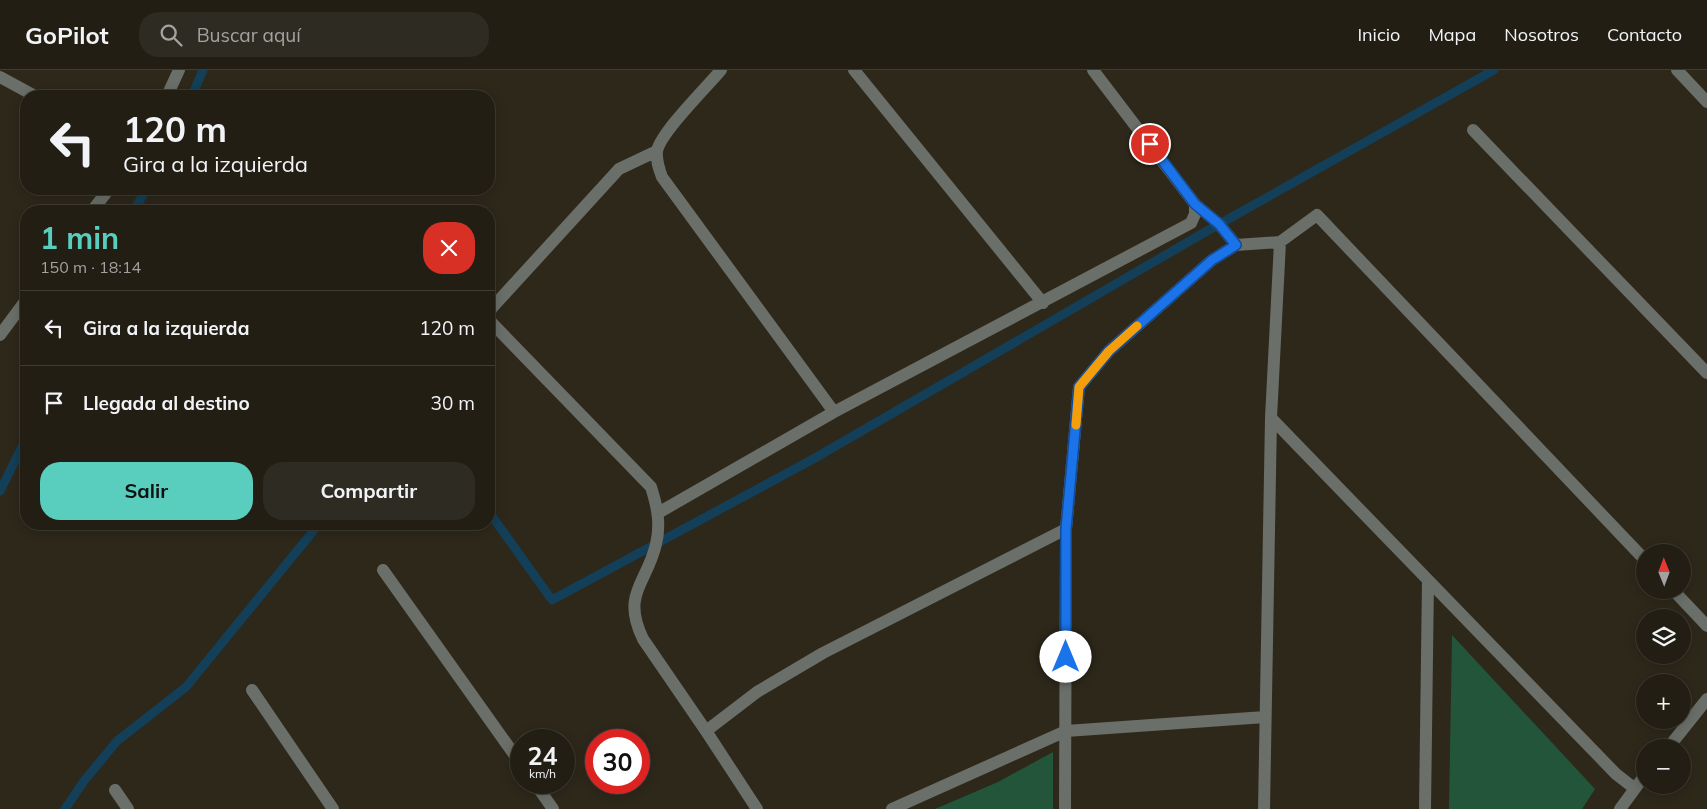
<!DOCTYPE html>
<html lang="es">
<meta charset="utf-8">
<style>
:root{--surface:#221e14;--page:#2e2b22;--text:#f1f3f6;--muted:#a2a2a0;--line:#3f3c34;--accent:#59cebf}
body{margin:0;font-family:Mulish,sans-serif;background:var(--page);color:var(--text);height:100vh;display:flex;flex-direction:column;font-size:19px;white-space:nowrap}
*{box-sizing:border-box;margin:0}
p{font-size:16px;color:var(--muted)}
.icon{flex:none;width:28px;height:28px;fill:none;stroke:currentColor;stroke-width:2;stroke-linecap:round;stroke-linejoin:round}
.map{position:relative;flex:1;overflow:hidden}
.panel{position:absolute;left:20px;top:135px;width:475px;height:325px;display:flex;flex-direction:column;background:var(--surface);border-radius:20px;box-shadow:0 2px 12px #0003,0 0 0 1px var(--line)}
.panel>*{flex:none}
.top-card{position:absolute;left:20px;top:20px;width:475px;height:105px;border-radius:20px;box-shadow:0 2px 12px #0003,0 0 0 1px var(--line);background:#221e14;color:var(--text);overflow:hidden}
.needle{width:32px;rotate:359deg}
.buttons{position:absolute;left:1636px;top:474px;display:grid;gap:10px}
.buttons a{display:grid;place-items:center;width:55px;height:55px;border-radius:50%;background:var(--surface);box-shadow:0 2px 12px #0003,0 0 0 1px var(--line);font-size:25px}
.speed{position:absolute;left:510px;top:659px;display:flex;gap:10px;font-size:25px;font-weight:700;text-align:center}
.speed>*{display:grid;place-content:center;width:65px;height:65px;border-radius:50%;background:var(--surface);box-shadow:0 2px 12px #0003,0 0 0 1px var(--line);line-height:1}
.speed small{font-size:12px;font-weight:400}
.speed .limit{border:8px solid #d22;background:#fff;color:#111}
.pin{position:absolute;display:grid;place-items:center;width:42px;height:42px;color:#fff;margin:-21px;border:2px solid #fff;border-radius:50%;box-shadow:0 1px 5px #0007}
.me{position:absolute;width:55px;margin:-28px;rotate:0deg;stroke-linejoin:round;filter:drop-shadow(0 0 4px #0008)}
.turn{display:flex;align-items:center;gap:18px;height:105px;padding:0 20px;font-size:22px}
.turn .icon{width:65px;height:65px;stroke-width:2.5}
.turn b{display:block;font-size:35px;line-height:42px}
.round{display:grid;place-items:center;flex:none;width:52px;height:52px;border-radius:20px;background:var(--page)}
.overview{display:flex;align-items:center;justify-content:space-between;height:85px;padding:0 20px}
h1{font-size:30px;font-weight:700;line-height:38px;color:var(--accent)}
.primary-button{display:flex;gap:10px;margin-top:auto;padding:10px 20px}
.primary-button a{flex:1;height:58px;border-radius:20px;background:var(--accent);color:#111;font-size:20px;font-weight:700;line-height:58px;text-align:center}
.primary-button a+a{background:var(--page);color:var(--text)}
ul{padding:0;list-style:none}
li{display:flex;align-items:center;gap:15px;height:75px;padding:0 20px;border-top:1px solid var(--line)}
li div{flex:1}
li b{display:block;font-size:19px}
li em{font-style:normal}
header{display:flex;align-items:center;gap:30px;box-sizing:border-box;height:70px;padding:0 25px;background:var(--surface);border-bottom:1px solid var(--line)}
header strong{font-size:24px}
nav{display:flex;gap:28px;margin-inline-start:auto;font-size:18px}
.search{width:350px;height:45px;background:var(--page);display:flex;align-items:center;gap:12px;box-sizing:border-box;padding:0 18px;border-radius:20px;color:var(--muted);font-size:19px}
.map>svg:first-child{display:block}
</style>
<header>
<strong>GoPilot</strong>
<div class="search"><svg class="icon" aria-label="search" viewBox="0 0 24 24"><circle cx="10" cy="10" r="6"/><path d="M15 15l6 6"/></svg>Buscar aquí</div>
<nav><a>Inicio</a><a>Mapa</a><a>Nosotros</a><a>Contacto</a></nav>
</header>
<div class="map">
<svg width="1707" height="739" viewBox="0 0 1707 739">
<rect width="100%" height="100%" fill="#2d281a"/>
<path fill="#23553b" d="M 1452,565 L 1595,719 L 1582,739 L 1449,739 Z
M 1053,682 L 1053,739 L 935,739 L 998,712 Z"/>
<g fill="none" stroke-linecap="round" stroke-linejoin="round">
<path stroke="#133f58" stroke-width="9" d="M 192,26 L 203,0
M 134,141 L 146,119
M 0,421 L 26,369
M 489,442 L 552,530 L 815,388 L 1207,161 L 1494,0
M 65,739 L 84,711 L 117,671 L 186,617 L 319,454"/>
<path stroke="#6b6f69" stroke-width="12" d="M 721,0 C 707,17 661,62 657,81 C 656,91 659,99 662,107 L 834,342
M 854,0 L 1043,233
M 1677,0 L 1707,32
M 0,7 L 35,26
M 167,26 L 179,0
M 1473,60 L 1707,303
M 1195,134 L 1219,154 L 1236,175
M 92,141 L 109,119
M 489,245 L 491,239 L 619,99 L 657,81
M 489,246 L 491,252 L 651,417 C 657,436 661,454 656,474 C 647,514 621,523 643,569 L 706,661 L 757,739
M 0,265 L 26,230
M 1271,348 L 1616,704 L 1634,718
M 658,443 L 834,342 L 1191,153 L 1195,144 L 1195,134 L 1093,0
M 383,500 L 521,694
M 1673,520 L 1707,556
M 252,620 L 333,739
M 706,661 L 757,622 L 823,583 L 1066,459
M 1668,678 L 1707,629
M 534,712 L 553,739
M 115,720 L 128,739
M 892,739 L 1066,661 L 1265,647
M 1065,739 L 1066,459 L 1079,317 L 1109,281 L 1212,190 L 1236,175 L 1280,172
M 1264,739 L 1271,348 L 1280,172 L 1317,145 L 1645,490
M 1425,739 L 1428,510
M 1620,739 L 1645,705"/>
</g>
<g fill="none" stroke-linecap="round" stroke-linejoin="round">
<defs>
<path id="route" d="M 1066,587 L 1066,459 L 1079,317 L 1109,281 L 1212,190 L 1236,175 L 1219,154 L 1195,134 L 1150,74"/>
</defs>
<use href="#route" stroke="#114b97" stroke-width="12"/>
<use href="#route" stroke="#1a73e8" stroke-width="9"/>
<path stroke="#f59e0b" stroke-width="9" d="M 1076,355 L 1079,317 L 1109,281 L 1137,256"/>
</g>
</svg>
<div class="buttons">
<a><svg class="needle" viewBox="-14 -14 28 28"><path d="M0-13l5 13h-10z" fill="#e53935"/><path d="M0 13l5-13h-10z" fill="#a2a2a0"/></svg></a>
<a><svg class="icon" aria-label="layers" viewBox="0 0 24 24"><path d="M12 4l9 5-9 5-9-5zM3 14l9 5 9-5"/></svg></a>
<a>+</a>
<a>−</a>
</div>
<div class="speed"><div>24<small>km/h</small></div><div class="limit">30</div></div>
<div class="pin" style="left:1150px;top:74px;background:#d93025"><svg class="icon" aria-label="arrive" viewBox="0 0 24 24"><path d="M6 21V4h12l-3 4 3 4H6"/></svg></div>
<svg class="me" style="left:1066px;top:587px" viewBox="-20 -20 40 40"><circle r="19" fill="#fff"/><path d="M0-13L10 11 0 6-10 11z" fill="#1a73e8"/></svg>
<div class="top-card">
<div class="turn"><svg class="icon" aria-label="left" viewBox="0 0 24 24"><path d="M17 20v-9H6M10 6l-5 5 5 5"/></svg><div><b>120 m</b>Gira a la izquierda</div></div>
</div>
<section class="panel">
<div class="overview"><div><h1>1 min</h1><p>150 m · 18:14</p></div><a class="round" style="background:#d93025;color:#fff"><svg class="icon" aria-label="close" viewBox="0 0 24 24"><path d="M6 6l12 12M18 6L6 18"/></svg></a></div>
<ul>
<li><svg class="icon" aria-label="left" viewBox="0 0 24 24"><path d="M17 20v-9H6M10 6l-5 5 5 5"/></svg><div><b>Gira a la izquierda</b></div><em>120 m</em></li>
<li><svg class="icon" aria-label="arrive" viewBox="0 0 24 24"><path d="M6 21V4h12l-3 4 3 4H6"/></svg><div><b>Llegada al destino</b></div><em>30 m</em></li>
</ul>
<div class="primary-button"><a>Salir</a><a>Compartir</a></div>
</section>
</div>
